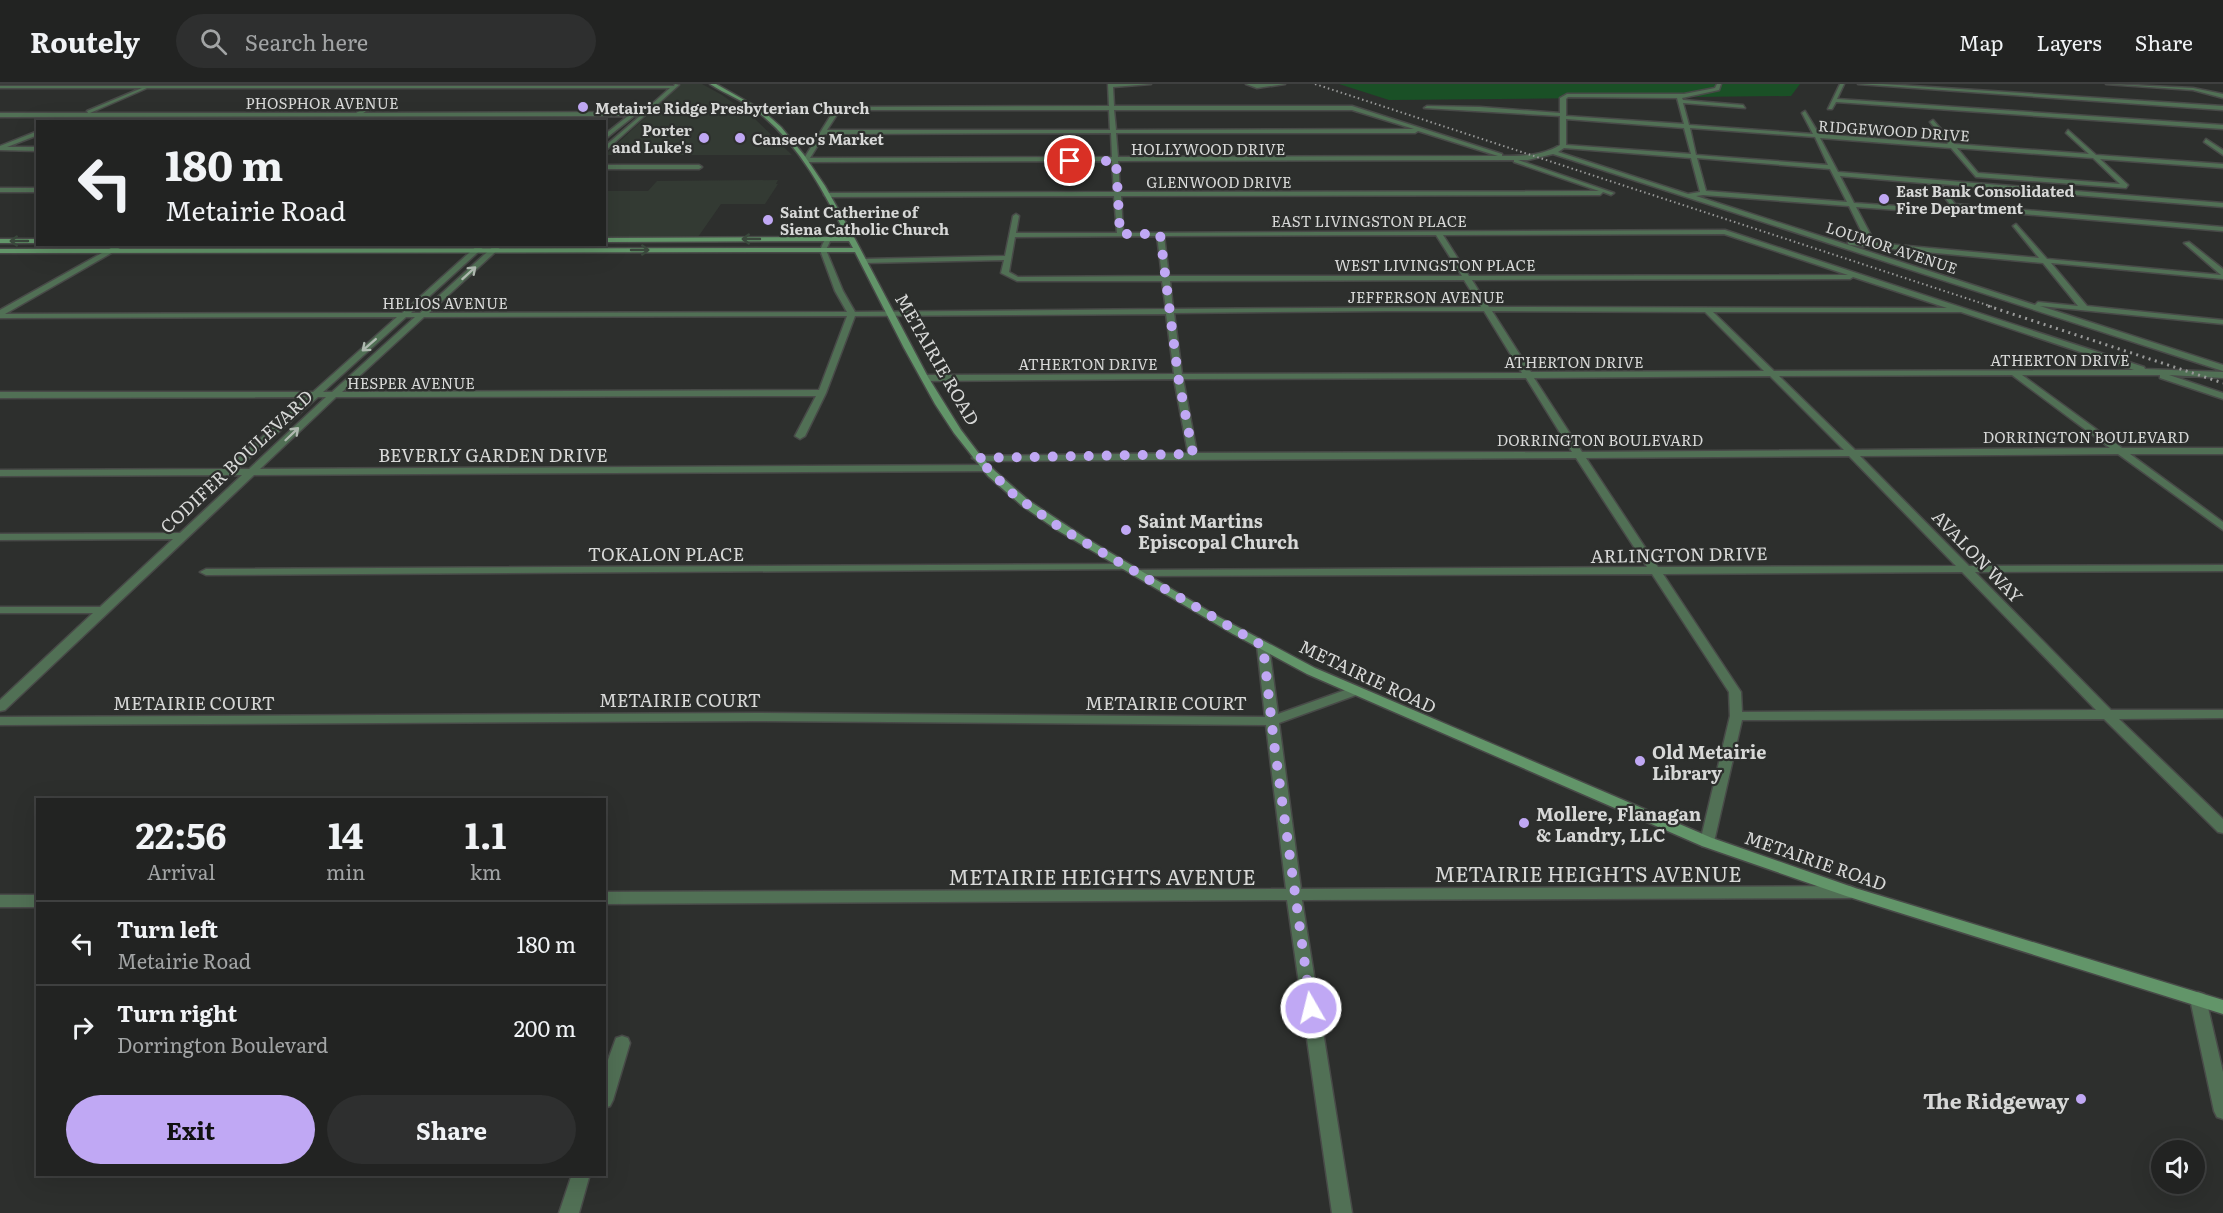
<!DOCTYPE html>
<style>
:root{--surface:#222322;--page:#2e2f2f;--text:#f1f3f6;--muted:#a2a4a5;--line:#3f4040;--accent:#c0a8f4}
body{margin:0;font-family:Literata,serif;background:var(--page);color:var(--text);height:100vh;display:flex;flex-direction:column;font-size:22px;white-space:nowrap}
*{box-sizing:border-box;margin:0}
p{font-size:20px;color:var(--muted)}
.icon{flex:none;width:33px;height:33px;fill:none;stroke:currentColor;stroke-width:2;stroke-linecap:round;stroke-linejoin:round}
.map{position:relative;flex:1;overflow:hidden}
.side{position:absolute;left:36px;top:714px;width:570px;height:378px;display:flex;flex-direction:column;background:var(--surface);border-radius:0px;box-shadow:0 6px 24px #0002,0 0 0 2px var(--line)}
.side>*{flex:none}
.guide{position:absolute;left:36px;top:36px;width:570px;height:126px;border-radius:0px;box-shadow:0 6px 24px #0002,0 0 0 2px var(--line);background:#222322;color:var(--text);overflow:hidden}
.controls{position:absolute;left:2151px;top:1056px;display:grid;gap:12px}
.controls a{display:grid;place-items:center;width:54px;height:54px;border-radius:50%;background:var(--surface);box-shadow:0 6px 24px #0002,0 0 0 2px var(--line);font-size:30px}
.pin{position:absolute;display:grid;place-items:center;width:51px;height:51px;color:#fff;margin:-26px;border:3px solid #fff;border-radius:50%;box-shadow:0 2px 6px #0007}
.me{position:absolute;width:66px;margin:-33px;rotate:352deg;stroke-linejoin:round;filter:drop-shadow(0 0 4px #0008)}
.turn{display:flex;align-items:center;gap:21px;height:126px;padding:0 30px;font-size:27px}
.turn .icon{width:78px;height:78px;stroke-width:2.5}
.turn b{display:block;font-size:42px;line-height:51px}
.eta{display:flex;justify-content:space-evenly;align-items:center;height:102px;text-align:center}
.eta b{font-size:36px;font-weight:700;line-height:42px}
.cta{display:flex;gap:12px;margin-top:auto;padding:12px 30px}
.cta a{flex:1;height:69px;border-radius:36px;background:var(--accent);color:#111;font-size:24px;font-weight:700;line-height:69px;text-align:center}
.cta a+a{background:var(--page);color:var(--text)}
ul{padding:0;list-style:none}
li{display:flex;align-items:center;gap:18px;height:84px;padding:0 30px;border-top:2px solid var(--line)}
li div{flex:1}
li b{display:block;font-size:22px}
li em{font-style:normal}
header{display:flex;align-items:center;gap:36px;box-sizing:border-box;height:84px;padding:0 30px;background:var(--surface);border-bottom:2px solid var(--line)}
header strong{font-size:28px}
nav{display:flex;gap:33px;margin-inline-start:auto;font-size:21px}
.search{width:420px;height:54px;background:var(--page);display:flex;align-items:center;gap:15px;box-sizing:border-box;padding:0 21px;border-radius:33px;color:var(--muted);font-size:22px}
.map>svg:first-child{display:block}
</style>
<header>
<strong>Routely</strong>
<div class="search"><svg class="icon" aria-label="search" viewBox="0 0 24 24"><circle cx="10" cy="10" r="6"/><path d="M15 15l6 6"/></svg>Search here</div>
<nav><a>Map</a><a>Layers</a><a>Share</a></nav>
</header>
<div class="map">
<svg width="2223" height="1129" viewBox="0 0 2223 1129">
<rect width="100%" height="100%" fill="#2d2f2d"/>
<path fill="#333a33" d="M 681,0 L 702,0 L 722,11 L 753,33 L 792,71 L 605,71 Z
M 778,96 L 776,100 L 778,100 L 765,120 L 721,120 L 698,153 L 605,154 L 605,107 L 648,107 L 657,97 Z"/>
<path fill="#1a5026" d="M 1339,0 L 1800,0 L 1791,12 L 1389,16 Z"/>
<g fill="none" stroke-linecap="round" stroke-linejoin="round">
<defs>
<path id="street" d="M 675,0 L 679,1 L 604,68 L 604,63 L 640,32 L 634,32 L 604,56 L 604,51 L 628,32 L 0,33 L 0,29 L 88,29 L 87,27 L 142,4 L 0,4 L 0,2 L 674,2 ZM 147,4 L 670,4 L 643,28 L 363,29 L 381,19 L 379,16 L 356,29 L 90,29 Z
M 1108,0 L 1151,0 L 1113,3 L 1114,22 L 1352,22 L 1502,70 L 1502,72 C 1522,72 1542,72 1560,61 L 1560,32 L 1424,24 L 1427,22 L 1480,23 L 1560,29 L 1560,14 L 1567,10 L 1684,10 L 1715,4 L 1717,0 L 1721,0 L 1719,6 L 1682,14 L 1683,16 L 1743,21 L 1745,24 L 1683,19 L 1689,41 L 1813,50 L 1802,29 L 1805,27 L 1819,50 L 1948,60 L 1930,38 L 1933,36 L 1954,60 L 2089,70 L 2066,49 L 2068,46 L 2096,71 L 2223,80 L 2223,84 L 2100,75 L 2128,101 L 2126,104 L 1976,93 L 1951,64 L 1820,54 L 1838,88 L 2223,119 L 2223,123 L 1940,100 L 1955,120 L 2223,143 L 2223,147 L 1953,124 L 1934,100 L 1840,92 L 1854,119 L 1898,122 L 1901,124 L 1898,126 L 1856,123 L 1875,159 L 2039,174 L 2013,142 L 2016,140 L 2047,175 L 2221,191 L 2184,159 L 2189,158 L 2223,185 L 2223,195 L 2051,179 L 2087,222 L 2223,236 L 2223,240 L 2040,222 L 2223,281 L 2223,287 L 1553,70 L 1528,76 L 1518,76 L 1614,109 L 1611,111 L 1603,108 L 1600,111 L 1121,112 L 1123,149 L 1725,146 L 2144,283 L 2145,285 L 2223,288 L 2223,294 L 2169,291 L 2223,309 L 2223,315 L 2160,294 L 2160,291 L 2022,291 L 2122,364 L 2223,364 L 2223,370 L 2130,370 L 2223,438 L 2223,446 L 2118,370 L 1860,372 L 1969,482 L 2223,481 L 2223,487 L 1975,488 L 2111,626 L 2223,626 L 2223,634 L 2119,635 L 2223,735 L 2223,749 L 2218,748 L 2104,635 L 1742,636 L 1714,758 L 1712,762 L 1707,763 L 1702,762 L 1700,758 L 1730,632 L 1729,608 L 1652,490 L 1136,492 L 1130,489 L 1136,486 L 1647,483 L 1576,374 L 977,377 L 972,374 L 974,372 L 1188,369 L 1174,295 L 925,297 L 921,294 L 925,291 L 1174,290 L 1166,230 L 855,232 L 826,309 L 805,352 L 800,355 L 795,352 L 816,312 L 336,313 L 260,385 L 986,381 L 991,384 L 986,387 L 254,391 L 5,626 L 0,627 L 0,616 L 93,529 L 0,529 L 0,523 L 100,523 L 173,455 L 0,456 L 0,450 L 180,449 L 242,391 L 0,392 L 0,386 L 226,385 L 307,313 L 0,314 L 0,308 L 313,308 L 397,233 L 0,234 L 0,226 L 118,160 L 127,160 L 5,230 L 402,229 L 479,160 L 487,160 L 411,229 L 420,229 L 496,160 L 504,160 L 429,229 L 847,228 L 835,207 L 820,166 L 825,155 L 828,153 L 831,155 L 826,166 L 843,207 L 855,228 L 1166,225 L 1162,197 L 1017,197 L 1001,189 L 1004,176 L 864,179 L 860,177 L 864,175 L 1005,172 L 1013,132 L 1016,130 L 1019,132 L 1016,149 L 1117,149 L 1114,112 L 827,113 L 824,111 L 827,109 L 1114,108 L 1112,77 L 806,78 L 803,76 L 836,23 L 1109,22 ZM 1568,13 L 1677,14 L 1684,40 L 1566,32 L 1566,15 ZM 840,26 L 1109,26 L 1110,46 L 827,46 ZM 1114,26 L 1352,26 L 1414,45 L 1116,46 ZM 1566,35 L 1684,44 L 1691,70 L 1566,61 ZM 1690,44 L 1815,53 L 1828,81 L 1696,71 ZM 1418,47 L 1498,72 L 1118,73 L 1116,49 L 1415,49 ZM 1111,49 L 1112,73 L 810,74 L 825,50 ZM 1564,64 L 1691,74 L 1700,108 L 1688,110 L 1558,68 ZM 1957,64 L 2093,74 L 2120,100 L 1978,89 ZM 1697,74 L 1830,85 L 1847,118 L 1706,107 ZM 1514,76 L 1514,78 L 1599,107 L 1120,108 L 1118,77 ZM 1703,111 L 1849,122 L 1867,159 L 1848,158 L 1848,160 L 1850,161 L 2043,179 L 2078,222 L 2038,218 L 2035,221 L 1696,112 ZM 1724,150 L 1848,191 L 1469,192 L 1443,151 ZM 1436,151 L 1462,192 L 1169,192 L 1164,152 ZM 1157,152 L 1162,192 L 1018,193 L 1009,188 L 1015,153 ZM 1853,193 L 1947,224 L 1489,223 L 1472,196 L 1850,195 ZM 1464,196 L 1481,223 L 1173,225 L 1170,197 ZM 1388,227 L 1484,227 L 1522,289 L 1182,290 L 1174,229 ZM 1492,227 L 1705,228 L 1764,287 L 1531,288 ZM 1713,228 L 1961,228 L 2134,286 L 1774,287 ZM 847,232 L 819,306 L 342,308 L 424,233 ZM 406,233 L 415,233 L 332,308 L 323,308 ZM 2012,291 L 2110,364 L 1855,366 L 1779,292 ZM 1770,292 L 1844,366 L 1582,368 L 1534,294 ZM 1526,294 L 1572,368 L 1197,369 L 1183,295 ZM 318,313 L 326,313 L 249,385 L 237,385 ZM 1849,372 L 1956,482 L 1658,483 L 1586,374 ZM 1962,488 L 2096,626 L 1742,628 L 1741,608 L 1663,490 Z
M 1246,0 L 1285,0 L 1257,4 Z
M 1840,0 L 1844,0 L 1837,15 L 2223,41 L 2223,45 L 1836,18 L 1832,25 L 1828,25 Z
M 1858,0 L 1882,0 L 2223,22 L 2223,26 Z
M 2106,0 L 2193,4 L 2223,10 L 2223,14 L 2193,6 Z
M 38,47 L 38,51 L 7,63 L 38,63 L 38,67 L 0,66 L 0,62 Z
M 2206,55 L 2223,66 L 2223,71 L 2204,58 Z
M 604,81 L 699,81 L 702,83 L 699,85 L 604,85 Z
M 0,104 L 38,104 L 38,108 L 0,108 Z
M 1125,480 L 1130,483 L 1129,485 L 206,491 L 200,488 L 206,485 Z
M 1263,558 L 1269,562 L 1278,630 L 1351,604 L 1355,603 L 1361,607 L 1359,610 L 1279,639 L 1301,805 L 1850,802 L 1855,804 L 1858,808 L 1855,812 L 1850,814 L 1302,816 L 1352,1129 L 1332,1129 L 1287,816 L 604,820 L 604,808 L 1286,805 L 1266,641 L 754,637 L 0,641 L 0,633 L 754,629 L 1265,633 L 1257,562 Z
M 0,811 L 38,811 L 38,823 L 0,823 Z
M 2198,908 L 2204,910 L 2206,915 L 2223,988 L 2223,1035 L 2217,1033 L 2214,1027 L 2190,915 L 2192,910 Z
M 622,952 L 628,954 L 630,959 L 613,1016 L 610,1022 L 604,1024 L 604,987 L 616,954 Z
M 572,1090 L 590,1090 L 579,1129 L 559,1129 Z"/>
<path id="secondary" d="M 710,0 L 716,0 L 762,26 L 781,43 L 804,71 L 825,102 L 855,155 L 928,293 L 961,346 L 980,371 L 995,387 L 1028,416 L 1084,453 L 1217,532 L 1315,584 L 1712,754 L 1855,804 L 2223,916 L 2223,930 L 1846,812 L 1702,762 L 1307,590 L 1233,550 L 1057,446 L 1021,421 L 988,392 L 954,349 L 935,320 L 904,264 L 855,168 L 0,169 L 0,165 L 853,164 L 849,157 L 604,158 L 604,154 L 847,153 C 824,108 799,60 758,28 C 743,16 725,10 710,0 Z
M 0,155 L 38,155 L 38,159 L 0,159 Z"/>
</defs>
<use href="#street" stroke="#484a48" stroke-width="3"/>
<use href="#secondary" stroke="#484a48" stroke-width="3"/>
<use href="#street" fill="#517055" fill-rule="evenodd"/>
<use href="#secondary" fill="#629569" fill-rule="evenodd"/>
<path stroke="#989998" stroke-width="2" stroke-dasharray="1.5 3" stroke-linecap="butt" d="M 1315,0 L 1993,223"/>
<path stroke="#989998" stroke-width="3" stroke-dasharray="2 4.5" stroke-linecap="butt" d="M 1988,222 L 2223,299"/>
</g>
<defs><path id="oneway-shaft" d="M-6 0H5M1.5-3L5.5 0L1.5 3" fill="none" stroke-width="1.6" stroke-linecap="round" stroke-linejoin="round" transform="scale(1.5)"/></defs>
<g stroke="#3a483c">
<use href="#oneway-shaft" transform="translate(751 155) rotate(180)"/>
<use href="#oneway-shaft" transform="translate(19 157) rotate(180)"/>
<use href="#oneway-shaft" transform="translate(640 166)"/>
</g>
<g stroke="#afb9b0">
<use href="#oneway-shaft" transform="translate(469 189) rotate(-42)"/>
<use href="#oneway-shaft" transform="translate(369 261) rotate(139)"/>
<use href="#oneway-shaft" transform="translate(292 350) rotate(-44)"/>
</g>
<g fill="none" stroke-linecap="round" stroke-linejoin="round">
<path stroke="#c0a8f4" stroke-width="10" stroke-dasharray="0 18" d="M 1070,77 L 1116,77 L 1120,150 L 1160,150 L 1178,292 L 1193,370 L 977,374 L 1014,411 L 1062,445 L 1263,562 L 1274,659 L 1311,924"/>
</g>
<g fill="#c0a8f4" stroke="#2d2f2d" stroke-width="2">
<circle cx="583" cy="23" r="6"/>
<circle cx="704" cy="54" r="6"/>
<circle cx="740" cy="54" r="6"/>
<circle cx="1884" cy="115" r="6"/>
<circle cx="768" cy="136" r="6"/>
<circle cx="1126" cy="446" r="6"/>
<circle cx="1640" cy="677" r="6"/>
<circle cx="1524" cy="739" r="6"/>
<circle cx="2081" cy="1015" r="6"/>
</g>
<g text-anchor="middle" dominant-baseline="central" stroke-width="4.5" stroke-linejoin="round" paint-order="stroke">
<g font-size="15" fill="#d7d8d7" stroke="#2d2f2d">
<text x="322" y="18">PHOSPHOR AVENUE</text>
<text transform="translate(1894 46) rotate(4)">RIDGEWOOD DRIVE</text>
<text x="1208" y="64">HOLLYWOOD DRIVE</text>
<text x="1219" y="97">GLENWOOD DRIVE</text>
<text x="1369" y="136">EAST LIVINGSTON PLACE</text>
<text transform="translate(1892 163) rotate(18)">LOUMOR AVENUE</text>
<text x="1435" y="180">WEST LIVINGSTON PLACE</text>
<text x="1426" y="212">JEFFERSON AVENUE</text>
<text x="445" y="218">HELIOS AVENUE</text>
<text x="2060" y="275">ATHERTON DRIVE</text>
<text x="1574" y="277">ATHERTON DRIVE</text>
<text x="1088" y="279">ATHERTON DRIVE</text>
<text x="411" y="298">HESPER AVENUE</text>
<text x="2086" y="352">DORRINGTON BOULEVARD</text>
<text x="1600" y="355">DORRINGTON BOULEVARD</text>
</g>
<g font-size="15" font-weight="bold" fill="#d7d8d7" stroke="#2d2f2d" text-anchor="start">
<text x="595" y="23">Metairie Ridge Presbyterian Church</text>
<text x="692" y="45" text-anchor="end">Porter<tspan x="692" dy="17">and Luke's</tspan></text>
<text x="752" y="54">Canseco's Market</text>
<text x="1896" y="106">East Bank Consolidated<tspan x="1896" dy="17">Fire Department</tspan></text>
<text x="780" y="127">Saint Catherine of<tspan x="780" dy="17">Siena Catholic Church</tspan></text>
</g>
<g font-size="18" fill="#d7d8d7" stroke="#2d2f2d">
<text transform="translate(938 275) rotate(60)">METAIRIE ROAD</text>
<text x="493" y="370">BEVERLY GARDEN DRIVE</text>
<text transform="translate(236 377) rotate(-43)">CODIFER BOULEVARD</text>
<text x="666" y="469">TOKALON PLACE</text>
<text transform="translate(1679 470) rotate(-1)">ARLINGTON DRIVE</text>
<text transform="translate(1978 472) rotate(46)">AVALON WAY</text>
<text transform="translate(1368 592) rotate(25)">METAIRIE ROAD</text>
<text x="680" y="615">METAIRIE COURT</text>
<text x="194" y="618">METAIRIE COURT</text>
<text x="1166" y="618">METAIRIE COURT</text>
<text transform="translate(1816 776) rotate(19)">METAIRIE ROAD</text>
</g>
<g font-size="18" font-weight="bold" fill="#d7d8d7" stroke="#2d2f2d" text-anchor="start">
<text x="1138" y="436">Saint Martins<tspan x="1138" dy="21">Episcopal Church</tspan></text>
<text x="1652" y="667">Old Metairie<tspan x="1652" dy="21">Library</tspan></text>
<text x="1536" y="729">Mollere, Flanagan<tspan x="1536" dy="21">&amp; Landry, LLC</tspan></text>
</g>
<g font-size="21" fill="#d7d8d7" stroke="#2d2f2d">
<text x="1588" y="788">METAIRIE HEIGHTS AVENUE</text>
<text x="1102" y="791">METAIRIE HEIGHTS AVENUE</text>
</g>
<g font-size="21" font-weight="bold" fill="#d7d8d7" stroke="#2d2f2d" text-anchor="end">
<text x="2069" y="1015">The Ridgeway</text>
</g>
</g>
</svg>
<div class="controls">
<a><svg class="icon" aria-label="sound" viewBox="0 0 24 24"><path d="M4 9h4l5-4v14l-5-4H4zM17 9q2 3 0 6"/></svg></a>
</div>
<div class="pin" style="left:1070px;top:77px;background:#d93025"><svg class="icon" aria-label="arrive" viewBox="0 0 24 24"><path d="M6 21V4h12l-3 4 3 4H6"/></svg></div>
<svg class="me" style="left:1311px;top:924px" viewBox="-20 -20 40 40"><circle r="17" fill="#c0a8f4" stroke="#fff" stroke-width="3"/><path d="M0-11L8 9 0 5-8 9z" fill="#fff"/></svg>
<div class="guide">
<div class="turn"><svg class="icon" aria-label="left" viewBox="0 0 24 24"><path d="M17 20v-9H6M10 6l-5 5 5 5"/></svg><div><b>180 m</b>Metairie Road</div></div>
</div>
<section class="side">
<div class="eta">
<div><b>22:56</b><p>Arrival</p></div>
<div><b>14</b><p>min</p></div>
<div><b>1.1</b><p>km</p></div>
</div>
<ul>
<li><svg class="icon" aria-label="left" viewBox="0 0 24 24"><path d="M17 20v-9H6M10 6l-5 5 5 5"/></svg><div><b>Turn left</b><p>Metairie Road</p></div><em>180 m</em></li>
<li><svg class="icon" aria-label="right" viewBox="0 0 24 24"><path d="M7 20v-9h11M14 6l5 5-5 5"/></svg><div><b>Turn right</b><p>Dorrington Boulevard</p></div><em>200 m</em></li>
</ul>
<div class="cta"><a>Exit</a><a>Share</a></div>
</section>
</div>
